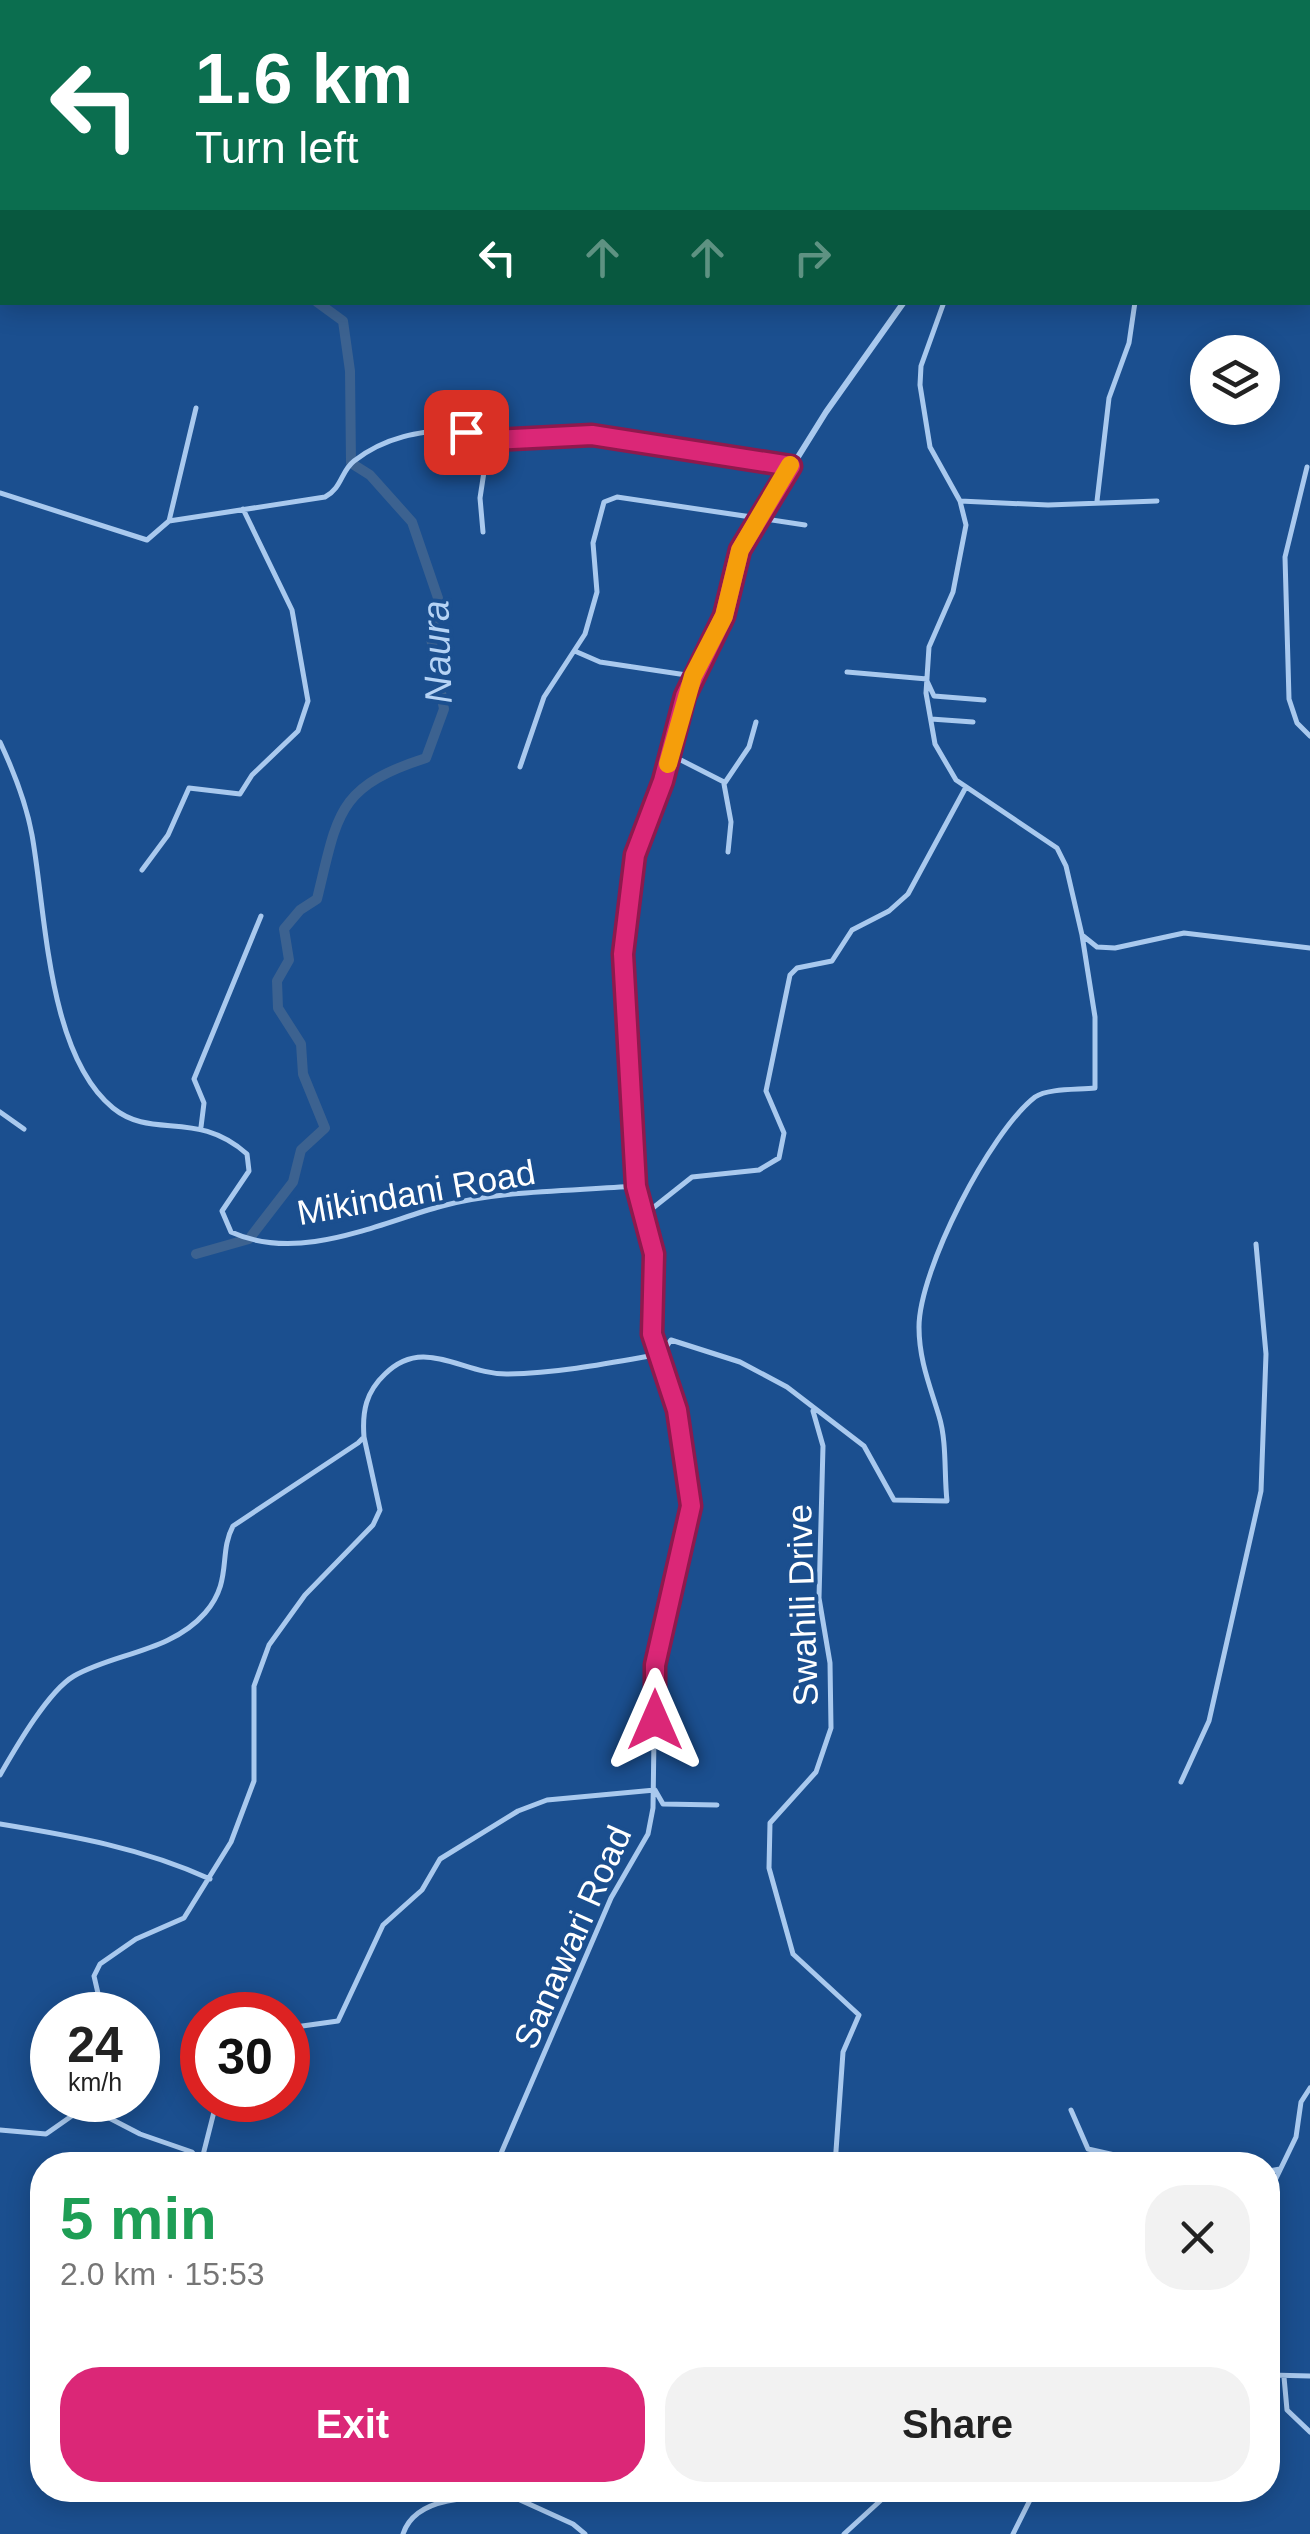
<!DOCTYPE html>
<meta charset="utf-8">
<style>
:root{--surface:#fff;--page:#f2f2f2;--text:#222;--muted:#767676;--accent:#db2777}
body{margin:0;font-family:Helvetica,sans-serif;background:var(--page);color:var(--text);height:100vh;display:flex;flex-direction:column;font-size:38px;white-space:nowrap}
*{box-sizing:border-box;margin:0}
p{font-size:32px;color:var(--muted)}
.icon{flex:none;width:55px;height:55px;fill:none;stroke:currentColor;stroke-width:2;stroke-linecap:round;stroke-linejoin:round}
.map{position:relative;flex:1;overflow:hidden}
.sheet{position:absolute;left:30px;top:2152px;width:1250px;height:350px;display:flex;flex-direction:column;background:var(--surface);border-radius:40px;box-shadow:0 5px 25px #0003}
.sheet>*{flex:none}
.banner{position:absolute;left:0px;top:0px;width:1310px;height:305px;box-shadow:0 5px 25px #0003;background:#0b6e4f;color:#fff;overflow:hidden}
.buttons{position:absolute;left:1190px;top:335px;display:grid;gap:20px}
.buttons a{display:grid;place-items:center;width:90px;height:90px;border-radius:50%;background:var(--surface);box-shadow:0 5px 25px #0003;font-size:50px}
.speed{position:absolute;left:30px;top:1992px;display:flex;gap:20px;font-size:50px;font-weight:700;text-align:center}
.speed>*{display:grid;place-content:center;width:130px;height:130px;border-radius:50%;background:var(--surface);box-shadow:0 5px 25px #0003;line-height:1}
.speed small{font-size:25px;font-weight:400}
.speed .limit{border:15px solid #d22;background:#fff;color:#111}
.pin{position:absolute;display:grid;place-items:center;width:85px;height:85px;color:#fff;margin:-42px;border-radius:20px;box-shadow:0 5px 15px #0006}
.me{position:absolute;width:110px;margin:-55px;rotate:0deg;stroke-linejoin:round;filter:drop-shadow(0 0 8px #0008)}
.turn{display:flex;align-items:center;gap:35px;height:210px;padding:0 30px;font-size:45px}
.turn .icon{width:130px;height:130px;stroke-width:2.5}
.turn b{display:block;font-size:70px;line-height:85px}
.lanes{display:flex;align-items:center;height:95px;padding:0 30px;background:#0003;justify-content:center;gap:50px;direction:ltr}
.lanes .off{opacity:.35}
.round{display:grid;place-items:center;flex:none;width:105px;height:105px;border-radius:40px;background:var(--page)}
.summary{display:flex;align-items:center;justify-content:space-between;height:170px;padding:0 30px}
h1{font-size:60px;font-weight:600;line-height:75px;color:#1e9e55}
.cta{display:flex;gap:20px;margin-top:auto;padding:20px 30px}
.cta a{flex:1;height:115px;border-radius:40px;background:var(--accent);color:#fff;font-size:40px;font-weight:600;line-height:115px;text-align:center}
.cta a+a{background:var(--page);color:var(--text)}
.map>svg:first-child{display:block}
</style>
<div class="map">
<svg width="1310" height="2534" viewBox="0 0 1310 2534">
<rect width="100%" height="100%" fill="#1b4f8f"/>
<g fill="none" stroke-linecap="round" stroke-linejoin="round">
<path stroke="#3c6290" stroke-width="10" d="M 115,2 L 115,0
M 196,1254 L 249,1239 L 293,1182 L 301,1150 L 325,1128 L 303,1074 L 301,1044 L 278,1008 L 277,981 L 289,960 L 284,929 L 300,910 L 317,899 C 338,814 336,787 426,758 L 444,709 L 431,638 L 438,598 L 412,522 L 370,475 L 351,463 L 350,371 L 343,321 L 317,302"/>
<path stroke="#a9c9ee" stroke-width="5" d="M 250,0 L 251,2
M 500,0 L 501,2
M 1303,1 L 1306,0
M 157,2 L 157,0
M 634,2 L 636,0
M 732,2 L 732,0
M 1308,9 L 1310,12
M 1308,257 L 1310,252
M 0,295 L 2,295
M 1308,299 L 1310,302
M 944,302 L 921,366 L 920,385 L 930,447 L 960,501 L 966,525 L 953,592 L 929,647 L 926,693 L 935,744 L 956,780 L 1057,848 L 1066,866 L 1082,935 L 1097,947 L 1115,948 L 1184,933 L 1310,948
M 489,439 L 592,435 L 791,466
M 1307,467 L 1285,557 L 1289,699 L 1297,723 L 1310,736
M 0,493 L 147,540 L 169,521 L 325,497 C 342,488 341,471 354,461 C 386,436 419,432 459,428 L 470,440 L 489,439 L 480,498 L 483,532
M 960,501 L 1048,505 L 1157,501
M 1097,501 L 1109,398 L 1129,343 L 1135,302
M 169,521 L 196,408
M 577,652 L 600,662 L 693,676
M 847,672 L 927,679
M 927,681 L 934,696 L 984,700
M 931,719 L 973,722
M 0,742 C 14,772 26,802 32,835 C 46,912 47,1054 113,1108 C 152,1140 197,1109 247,1154 L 249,1171 L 222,1211 L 231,1232 C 299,1263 376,1224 442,1206 C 504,1190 572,1191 635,1186 L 654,1254 L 652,1334 L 677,1411 L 691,1506 L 655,1665 L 653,1808 L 648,1834 L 611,1898 L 496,2165
M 671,755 L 724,782
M 520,767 L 544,697 L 585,634 L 597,592 L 593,543 L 604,502 L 617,497 L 805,525
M 728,852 L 731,822 L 724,784 L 749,747 L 756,722
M 142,870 L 168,835 L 189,788 L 240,794 L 252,775 L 298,731 L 308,701 L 292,610 L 243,509
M 0,1112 L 24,1129
M 201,1127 L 204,1103 L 194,1079 L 261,916
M 644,1215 L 692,1177 L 759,1170 L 779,1158 L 784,1133 L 766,1091 L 790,975 L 797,968 L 832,961 L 852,930 L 889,911 L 908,894 L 966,787
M 813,1411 L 823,1446 L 819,1598 L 830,1663 L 831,1728 L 816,1772 L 770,1823 L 769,1868 L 793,1954 L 859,2015 L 843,2052 L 835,2165
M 0,1775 C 15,1749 48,1691 74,1676 C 114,1653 171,1652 205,1613 C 233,1581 218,1554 233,1526 L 358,1443 L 364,1437 C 362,1411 366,1392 385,1374 C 424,1335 463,1375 508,1374 C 560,1373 610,1363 661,1354 L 671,1340 L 740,1362 L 787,1387 L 864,1446 L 894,1500 L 947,1501 C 944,1474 947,1442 939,1416 C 930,1386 919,1360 919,1327 C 919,1270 990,1132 1035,1097 C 1048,1088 1079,1090 1095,1088 L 1095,1017 L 1082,935
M 1181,1782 L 1209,1721 L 1261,1491 L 1266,1354 L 1256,1244
M 0,1824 C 73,1836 142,1848 210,1879
M 103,2015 L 94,1976 L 100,1964 L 136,1939 L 184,1918 L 231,1842 L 254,1781 L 254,1686 L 269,1645 L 305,1595 L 373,1525 L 380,1510 L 364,1437
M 288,2028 L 338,2021 L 383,1925 L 422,1890 L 440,1859 L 518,1811 L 547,1800 L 655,1790 L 663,1804 L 717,1805
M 1071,2110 L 1088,2149 L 1128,2158 L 1202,2165
M 0,2130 L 46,2134 L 86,2106 L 140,2134 L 192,2152 L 203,2165
M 202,2159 L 217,2100
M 1268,2171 L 1280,2169
M 1268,2195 L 1296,2137 L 1301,2102 L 1310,2088
M 1268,2375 L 1310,2376
M 1284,2377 L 1287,2410 L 1310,2432
M 498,2490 L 573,2524 L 585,2534
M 403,2534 C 416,2494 477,2497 512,2498
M 844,2534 L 892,2490
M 1013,2534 L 1035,2490"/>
<path stroke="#a9c9ee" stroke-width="6" d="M 938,0 L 939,2
M 635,1186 L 623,955 L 635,855 L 663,781 L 693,676 L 724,615 L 740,550 L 826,412 L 904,302"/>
</g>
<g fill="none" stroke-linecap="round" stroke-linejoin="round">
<defs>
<path id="route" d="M 466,432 L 473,441 L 592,435 L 791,466 L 740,550 L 724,616 L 685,696 L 663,781 L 635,855 L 623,954 L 636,1186 L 654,1254 L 652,1334 L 677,1410 L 691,1506 L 655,1665 L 655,1720"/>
</defs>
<use href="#route" stroke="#8e194d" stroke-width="25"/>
<use href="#route" stroke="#db2777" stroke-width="18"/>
<path stroke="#f59e0b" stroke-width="18" d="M 668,764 L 693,676 L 724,616 L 740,550 L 790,465"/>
</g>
<g text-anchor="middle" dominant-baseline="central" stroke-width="8" stroke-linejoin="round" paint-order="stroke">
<g font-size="35" fill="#fff" stroke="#1b4f8f">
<text transform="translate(416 1192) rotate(-10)">Mikindani Road</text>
<text transform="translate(802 1605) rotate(-92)">Swahili Drive</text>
<text transform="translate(572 1937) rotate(-66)">Sanawari Road</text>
</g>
<g font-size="38" font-style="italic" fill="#b5d3f5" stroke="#1b4f8f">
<text transform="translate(437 652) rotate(-92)">Naura</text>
</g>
</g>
</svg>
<div class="buttons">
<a><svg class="icon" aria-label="layers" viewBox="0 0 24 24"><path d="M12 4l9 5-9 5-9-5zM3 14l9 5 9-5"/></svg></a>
</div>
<div class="speed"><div>24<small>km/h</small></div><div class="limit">30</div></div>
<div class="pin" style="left:466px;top:432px;background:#d93025"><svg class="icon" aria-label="arrive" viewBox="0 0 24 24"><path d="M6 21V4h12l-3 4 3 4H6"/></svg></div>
<svg class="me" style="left:655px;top:1720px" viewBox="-20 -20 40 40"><path d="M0-17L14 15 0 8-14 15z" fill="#db2777" stroke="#fff" stroke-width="4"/></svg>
<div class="banner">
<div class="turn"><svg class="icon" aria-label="left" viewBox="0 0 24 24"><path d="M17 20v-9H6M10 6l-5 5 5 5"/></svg><div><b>1.6 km</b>Turn left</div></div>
<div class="lanes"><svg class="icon" aria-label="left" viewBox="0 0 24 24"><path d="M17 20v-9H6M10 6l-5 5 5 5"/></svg><svg class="icon off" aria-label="ahead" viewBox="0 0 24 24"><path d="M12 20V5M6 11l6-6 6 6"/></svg><svg class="icon off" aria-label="ahead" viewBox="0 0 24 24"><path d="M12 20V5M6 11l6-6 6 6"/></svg><svg class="icon off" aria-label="right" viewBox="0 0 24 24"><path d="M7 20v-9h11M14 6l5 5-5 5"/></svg></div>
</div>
<section class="sheet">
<div class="summary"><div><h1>5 min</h1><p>2.0 km · 15:53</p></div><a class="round"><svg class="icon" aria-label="close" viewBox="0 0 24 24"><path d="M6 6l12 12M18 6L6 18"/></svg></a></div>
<div class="cta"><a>Exit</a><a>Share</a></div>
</section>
</div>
